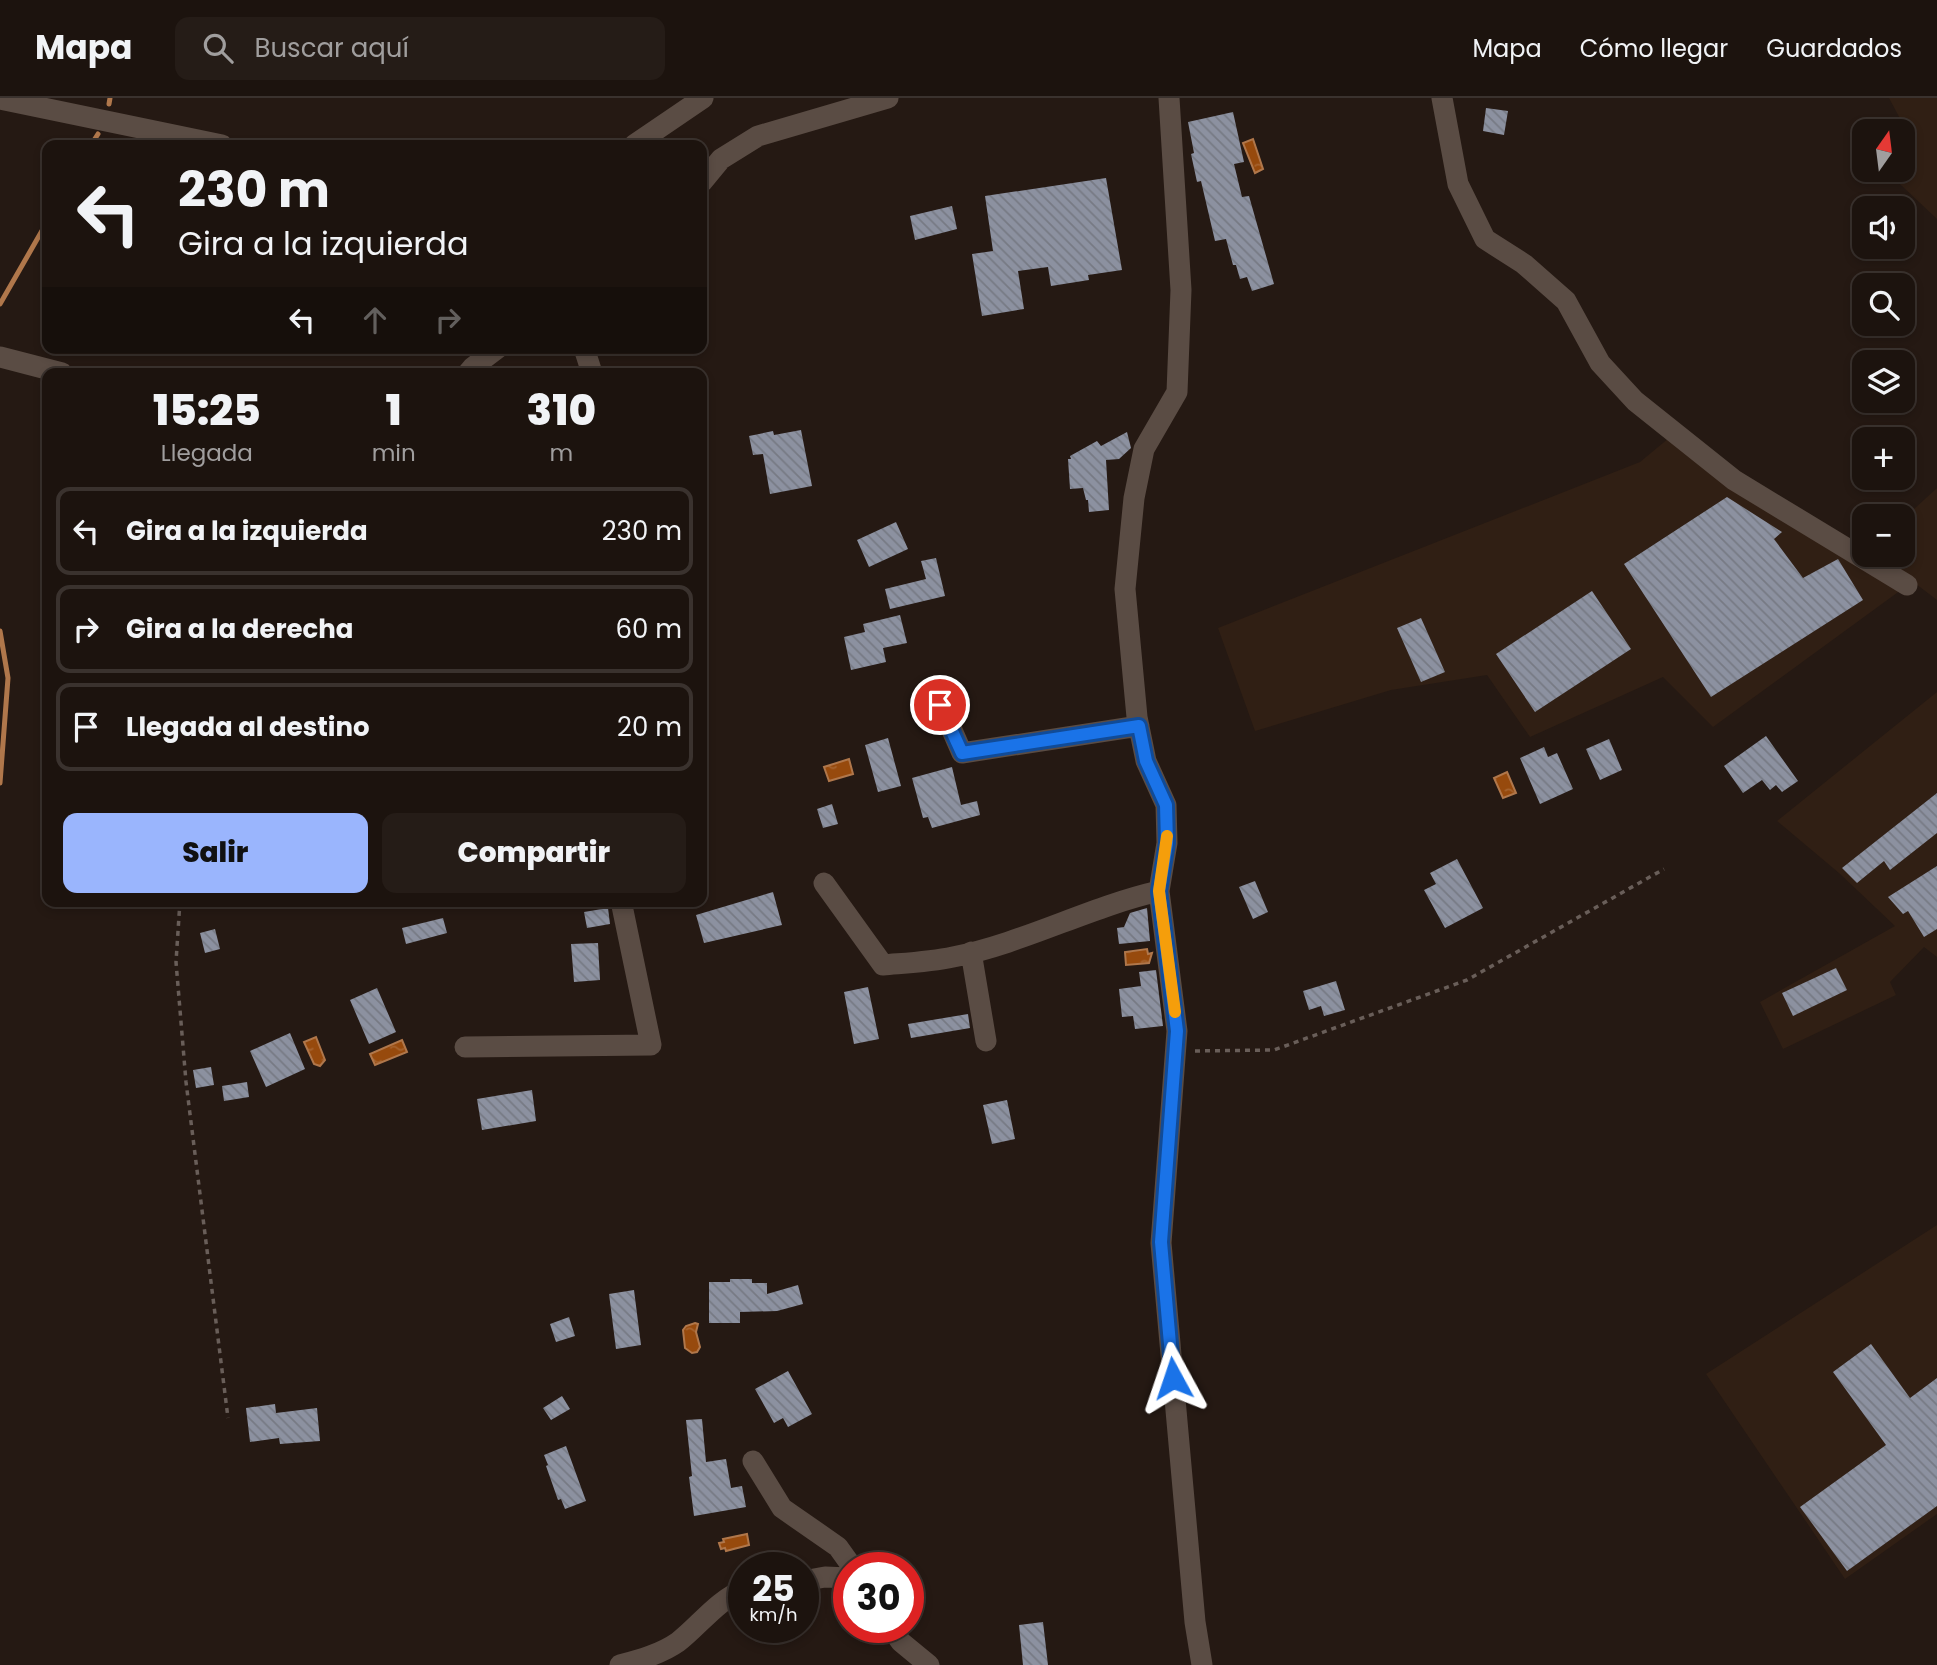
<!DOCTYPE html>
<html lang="es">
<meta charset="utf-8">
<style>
:root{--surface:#1c130e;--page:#251c17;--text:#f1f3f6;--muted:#a09e9e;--line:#3a322e;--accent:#9ab5fd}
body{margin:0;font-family:Poppins,sans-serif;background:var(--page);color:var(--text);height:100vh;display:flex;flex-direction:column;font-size:26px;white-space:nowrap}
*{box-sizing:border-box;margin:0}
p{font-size:23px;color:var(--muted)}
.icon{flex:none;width:38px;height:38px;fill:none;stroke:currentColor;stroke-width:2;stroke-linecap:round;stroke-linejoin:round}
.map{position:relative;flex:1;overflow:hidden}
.drawer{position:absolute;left:42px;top:270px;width:665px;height:539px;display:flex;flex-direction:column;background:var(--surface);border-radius:14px;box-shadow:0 4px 10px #0003,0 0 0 2px var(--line)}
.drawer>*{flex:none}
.guide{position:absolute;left:42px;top:42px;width:665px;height:214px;border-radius:14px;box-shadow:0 4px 10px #0003,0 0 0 2px var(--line);background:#1c130e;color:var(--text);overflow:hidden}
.needle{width:46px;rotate:14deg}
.tools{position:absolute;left:1852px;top:21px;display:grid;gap:14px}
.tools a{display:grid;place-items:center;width:63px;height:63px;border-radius:14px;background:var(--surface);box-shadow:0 4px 10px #0003,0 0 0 2px var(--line);font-size:35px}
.speed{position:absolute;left:728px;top:1454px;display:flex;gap:14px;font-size:35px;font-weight:700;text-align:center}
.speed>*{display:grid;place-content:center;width:91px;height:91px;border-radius:50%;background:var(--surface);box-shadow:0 4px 10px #0003,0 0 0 2px var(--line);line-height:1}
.speed small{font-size:18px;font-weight:400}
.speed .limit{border:10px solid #d22;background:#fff;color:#111}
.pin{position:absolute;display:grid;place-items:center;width:60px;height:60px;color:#fff;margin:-30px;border:4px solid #fff;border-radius:50%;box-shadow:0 2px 7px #0007}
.me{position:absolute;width:77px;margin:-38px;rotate:355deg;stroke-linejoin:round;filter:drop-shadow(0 0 5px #0008)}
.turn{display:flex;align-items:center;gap:24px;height:147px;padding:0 21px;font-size:32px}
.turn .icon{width:91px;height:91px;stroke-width:2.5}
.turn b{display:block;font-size:49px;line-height:60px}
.lanes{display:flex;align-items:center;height:66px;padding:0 21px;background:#0003;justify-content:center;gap:35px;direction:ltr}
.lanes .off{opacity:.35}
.eta{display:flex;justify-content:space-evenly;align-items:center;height:119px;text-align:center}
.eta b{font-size:42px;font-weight:800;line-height:49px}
.button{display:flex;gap:14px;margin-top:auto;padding:14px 21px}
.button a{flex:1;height:80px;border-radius:14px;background:var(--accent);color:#111;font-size:28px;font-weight:800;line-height:80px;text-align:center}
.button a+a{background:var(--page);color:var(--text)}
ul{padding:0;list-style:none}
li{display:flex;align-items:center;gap:21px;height:88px;margin:0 14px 10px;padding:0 7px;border:4px solid var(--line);border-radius:14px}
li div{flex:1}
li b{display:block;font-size:26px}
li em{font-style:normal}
header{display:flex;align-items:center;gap:42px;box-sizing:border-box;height:98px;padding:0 35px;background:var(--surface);border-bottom:2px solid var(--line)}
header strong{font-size:33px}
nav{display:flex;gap:38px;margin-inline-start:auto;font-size:24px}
.search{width:490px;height:63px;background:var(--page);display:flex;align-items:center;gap:18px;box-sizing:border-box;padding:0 24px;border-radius:14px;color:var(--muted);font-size:26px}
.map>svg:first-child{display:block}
</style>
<header>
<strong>Mapa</strong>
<div class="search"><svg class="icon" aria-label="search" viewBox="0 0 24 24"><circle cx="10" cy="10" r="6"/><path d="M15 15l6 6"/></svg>Buscar aquí</div>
<nav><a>Mapa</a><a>Cómo llegar</a><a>Guardados</a></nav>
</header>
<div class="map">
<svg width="1937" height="1567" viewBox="0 0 1937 1567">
<defs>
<pattern id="water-ripples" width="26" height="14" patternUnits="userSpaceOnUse" patternTransform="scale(1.75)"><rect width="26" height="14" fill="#974a0d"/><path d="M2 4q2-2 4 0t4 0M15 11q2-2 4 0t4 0" fill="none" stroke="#a66430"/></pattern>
<pattern id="building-back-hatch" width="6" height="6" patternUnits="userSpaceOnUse" patternTransform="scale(1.75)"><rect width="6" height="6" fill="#8c91a0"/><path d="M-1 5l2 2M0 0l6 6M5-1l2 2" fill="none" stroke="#777a84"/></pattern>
</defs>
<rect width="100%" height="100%" fill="#251913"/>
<path fill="#301f14" d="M 1889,0 L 1937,0 L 1937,121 L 1885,72 L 1902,72 L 1902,33 L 1895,33 L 1904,28 Z
M 1669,340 L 1901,492 L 1713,629 L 1663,579 L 1530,639 L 1487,577 L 1391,592 L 1255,633 L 1218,530 L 1640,364 Z
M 1937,390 L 1937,502 L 1878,457 L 1902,457 L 1902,422 Z
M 1937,594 L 1937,859 L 1924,849 L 1890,884 L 1896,897 L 1783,951 L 1760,904 L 1895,828 L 1839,775 L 1777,723 Z
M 1937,1127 L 1937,1416 L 1845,1481 L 1706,1276 Z"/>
<path fill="url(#water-ripples)" stroke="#b0774b" stroke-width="2" d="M 1253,41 L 1263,71 L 1255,75 L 1243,45 Z
M 849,661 L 853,676 L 829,683 L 824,669 Z
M 1507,674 L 1516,695 L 1503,700 L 1494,680 Z
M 1147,851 L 1148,856 L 1152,855 L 1149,865 L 1126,867 L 1125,854 Z
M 316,939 L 325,962 L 320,968 L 314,966 L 304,944 Z
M 402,942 L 407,954 L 375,967 L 370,956 Z
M 695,1225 L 698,1226 L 696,1234 L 700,1249 L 697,1254 L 692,1255 L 685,1250 L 683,1232 L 686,1228 Z
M 747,1436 L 749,1447 L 726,1453 L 725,1450 L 721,1451 L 719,1445 L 724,1444 L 723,1441 Z"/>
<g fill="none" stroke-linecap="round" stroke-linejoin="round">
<path stroke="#b0774b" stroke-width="5" d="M 109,6 L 110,0
M 91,47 L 98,36
M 0,206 L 47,124
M 0,533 L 8,580 L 0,685"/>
</g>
<path fill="url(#building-back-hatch)" d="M 1486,10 L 1508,13 L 1504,37 L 1483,33 Z
M 1233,14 L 1244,64 L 1234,66 L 1242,99 L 1249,98 L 1274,186 L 1252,193 L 1247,179 L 1240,181 L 1236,167 L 1233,167 L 1226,141 L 1215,143 L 1201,83 L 1197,84 L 1191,56 L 1194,55 L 1188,24 Z
M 1106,80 L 1122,172 L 1088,177 L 1089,182 L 1051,188 L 1048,169 L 1018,173 L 1024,211 L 982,218 L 972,156 L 993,153 L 985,98 Z
M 952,108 L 957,131 L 915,142 L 910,118 Z
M 801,332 L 812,388 L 770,396 L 763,356 L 753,357 L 749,338 L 773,333 L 774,337 Z
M 1127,334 L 1131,350 L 1119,361 L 1106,362 L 1109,412 L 1089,414 L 1088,402 L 1086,402 L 1083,390 L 1070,391 L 1068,361 L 1071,361 L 1070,358 L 1097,343 L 1101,348 Z
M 1727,399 L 1782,434 L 1774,441 L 1803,480 L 1838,461 L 1863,502 L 1711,599 L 1624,466 Z
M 896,424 L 908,451 L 869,469 L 857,442 Z
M 936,460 L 945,498 L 890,511 L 885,491 L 926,481 L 921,463 Z
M 1592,493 L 1631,551 L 1535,614 L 1496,556 Z
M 900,517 L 907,545 L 883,550 L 886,564 L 851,572 L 844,539 L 865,534 L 863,526 Z
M 1421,520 L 1445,574 L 1421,584 L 1397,530 Z
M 1766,638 L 1798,683 L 1782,694 L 1776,687 L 1770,692 L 1762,682 L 1743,695 L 1724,668 Z
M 888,640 L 901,688 L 878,694 L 865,647 Z
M 1609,641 L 1622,672 L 1600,682 L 1586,651 Z
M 1544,649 L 1548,659 L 1557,655 L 1573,691 L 1540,706 L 1520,660 Z
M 952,669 L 961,707 L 977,703 L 980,717 L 932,730 L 928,719 L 923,720 L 912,680 Z
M 1937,695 L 1937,735 L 1890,772 L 1884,763 L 1857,785 L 1842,770 Z
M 832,706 L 838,726 L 823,730 L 817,711 Z
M 1457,761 L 1483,810 L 1445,830 L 1424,792 L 1436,786 L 1430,775 Z
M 1937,768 L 1937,831 L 1924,839 L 1908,813 L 1903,816 L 1888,799 Z
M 1255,783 L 1268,814 L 1253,821 L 1239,789 Z
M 773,794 L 782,827 L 704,845 L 696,817 Z
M 608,810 L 610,826 L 587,830 L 584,814 Z
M 1147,810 L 1150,843 L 1119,846 L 1117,830 L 1124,829 L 1130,815 Z
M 443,820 L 447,835 L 406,846 L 402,830 Z
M 215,831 L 220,851 L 205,855 L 200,835 Z
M 598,845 L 600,882 L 574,884 L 571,846 Z
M 1836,870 L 1847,892 L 1793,918 L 1782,895 Z
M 1156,872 L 1163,928 L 1135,931 L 1133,918 L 1122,919 L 1119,891 L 1141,888 L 1139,874 Z
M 1336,883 L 1345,912 L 1324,918 L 1321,908 L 1309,912 L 1303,893 Z
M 868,889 L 879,941 L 854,946 L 844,894 Z
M 377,890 L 396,934 L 369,946 L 350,902 Z
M 968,916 L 970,930 L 911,940 L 908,926 Z
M 290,935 L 305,971 L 266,989 L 250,953 Z
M 211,969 L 214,987 L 196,990 L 193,972 Z
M 247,984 L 249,999 L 224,1003 L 222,988 Z
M 532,992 L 536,1023 L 482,1032 L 477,1001 Z
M 1007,1002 L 1015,1041 L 992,1046 L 983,1007 Z
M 730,1181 L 752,1181 L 752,1185 L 767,1185 L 767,1196 L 798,1187 L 803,1206 L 777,1213 L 740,1214 L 740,1225 L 709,1225 L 709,1184 L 730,1184 Z
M 634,1192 L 641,1247 L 616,1251 L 609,1196 Z
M 569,1219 L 575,1238 L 556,1244 L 550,1226 Z
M 1871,1246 L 1910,1300 L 1937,1280 L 1937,1408 L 1847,1473 L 1800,1409 L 1886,1347 L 1833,1274 Z
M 788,1273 L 812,1316 L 788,1329 L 783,1320 L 774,1325 L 755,1291 Z
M 562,1298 L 570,1311 L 551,1322 L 543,1310 Z
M 275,1306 L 276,1315 L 317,1310 L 320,1343 L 280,1346 L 279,1340 L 250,1344 L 246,1310 Z
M 702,1321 L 706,1364 L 726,1361 L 731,1390 L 742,1388 L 746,1409 L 694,1418 L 689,1379 L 692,1378 L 686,1322 Z
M 566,1348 L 586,1403 L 565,1411 L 561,1401 L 558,1402 L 546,1368 L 548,1367 L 544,1357 Z
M 1043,1524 L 1048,1567 L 1023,1567 L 1019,1527 Z"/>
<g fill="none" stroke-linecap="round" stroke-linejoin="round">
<path stroke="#695e59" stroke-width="3.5" stroke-dasharray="5 5" stroke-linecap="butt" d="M 180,803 L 176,864 L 186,984 L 228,1320
M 1195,953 L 1274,952 L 1467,882 L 1664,771"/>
<path stroke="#5a4c44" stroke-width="21" d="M 1169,0 L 1181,192 L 1177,294 L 1144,351 L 1134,400 L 1125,491 L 1137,619 L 1146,663 L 1166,707 L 1167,745 L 1159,793 L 1177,933 L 1161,1145 L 1195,1524 L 1202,1567
M 1442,0 L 1458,86 L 1485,141 L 1524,166 L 1566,203 L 1600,265 L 1635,303 L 1734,382 L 1907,487
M 0,1 L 222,47
M 634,47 L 703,0
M 702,84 L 721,61 L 758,38 L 888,0
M 584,250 L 592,275
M 0,259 L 62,275
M 468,275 L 473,269 L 498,250
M 941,607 L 962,655 L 1139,628
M 824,785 L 883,867 C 906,865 930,864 953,859 C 1024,845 1089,809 1159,793
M 971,854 L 986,943
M 465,949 L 651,947 L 621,803
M 753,1363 L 782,1410 L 838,1449 L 853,1470
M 803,1483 L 825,1479 L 849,1480
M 891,1530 L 901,1544 L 929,1567
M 620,1567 C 639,1562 661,1556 678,1544 C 699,1528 718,1501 744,1492"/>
</g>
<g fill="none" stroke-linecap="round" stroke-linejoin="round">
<defs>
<path id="route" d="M 940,607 L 962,655 L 1139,628 L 1146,663 L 1166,707 L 1167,745 L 1159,793 L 1177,933 L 1161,1144 L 1173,1280"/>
</defs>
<use href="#route" stroke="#114b97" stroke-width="18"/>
<use href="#route" stroke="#1a73e8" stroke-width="12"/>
<path stroke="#f59e0b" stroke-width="12" d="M 1167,738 L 1159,793 L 1175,914"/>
</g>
</svg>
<div class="tools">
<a><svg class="needle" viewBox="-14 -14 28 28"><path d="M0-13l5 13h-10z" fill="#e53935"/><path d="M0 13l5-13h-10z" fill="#a09e9e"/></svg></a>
<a><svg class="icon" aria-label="sound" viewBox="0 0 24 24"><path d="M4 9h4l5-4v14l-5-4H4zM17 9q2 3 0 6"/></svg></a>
<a><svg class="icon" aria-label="search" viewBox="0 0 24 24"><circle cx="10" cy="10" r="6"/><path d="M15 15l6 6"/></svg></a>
<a><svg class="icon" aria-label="layers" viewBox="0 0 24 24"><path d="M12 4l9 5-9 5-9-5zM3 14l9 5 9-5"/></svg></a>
<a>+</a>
<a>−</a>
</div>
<div class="speed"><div>25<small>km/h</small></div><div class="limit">30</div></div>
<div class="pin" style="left:940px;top:607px;background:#d93025"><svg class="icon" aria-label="arrive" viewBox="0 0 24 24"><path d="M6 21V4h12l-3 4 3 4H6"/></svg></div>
<svg class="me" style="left:1173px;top:1280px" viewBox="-20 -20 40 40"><path d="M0-17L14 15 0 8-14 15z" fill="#1a73e8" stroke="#fff" stroke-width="4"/></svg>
<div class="guide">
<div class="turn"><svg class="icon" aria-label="left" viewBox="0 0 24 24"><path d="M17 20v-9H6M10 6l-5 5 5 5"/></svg><div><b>230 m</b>Gira a la izquierda</div></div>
<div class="lanes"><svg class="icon" aria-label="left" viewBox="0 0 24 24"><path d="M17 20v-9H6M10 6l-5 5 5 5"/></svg><svg class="icon off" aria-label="ahead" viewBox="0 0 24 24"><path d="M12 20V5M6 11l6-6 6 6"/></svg><svg class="icon off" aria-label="right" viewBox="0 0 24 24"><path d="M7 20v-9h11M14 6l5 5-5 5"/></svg></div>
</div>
<section class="drawer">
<div class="eta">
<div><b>15:25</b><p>Llegada</p></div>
<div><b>1</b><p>min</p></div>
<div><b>310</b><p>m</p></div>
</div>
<ul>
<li><svg class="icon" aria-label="left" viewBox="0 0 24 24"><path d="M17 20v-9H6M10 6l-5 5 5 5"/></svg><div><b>Gira a la izquierda</b></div><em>230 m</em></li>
<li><svg class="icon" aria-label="right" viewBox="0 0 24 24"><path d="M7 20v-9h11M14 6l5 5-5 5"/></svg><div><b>Gira a la derecha</b></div><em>60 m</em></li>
<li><svg class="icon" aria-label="arrive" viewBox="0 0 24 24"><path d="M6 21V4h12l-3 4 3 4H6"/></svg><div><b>Llegada al destino</b></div><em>20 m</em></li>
</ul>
<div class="button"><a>Salir</a><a>Compartir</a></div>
</section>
</div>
